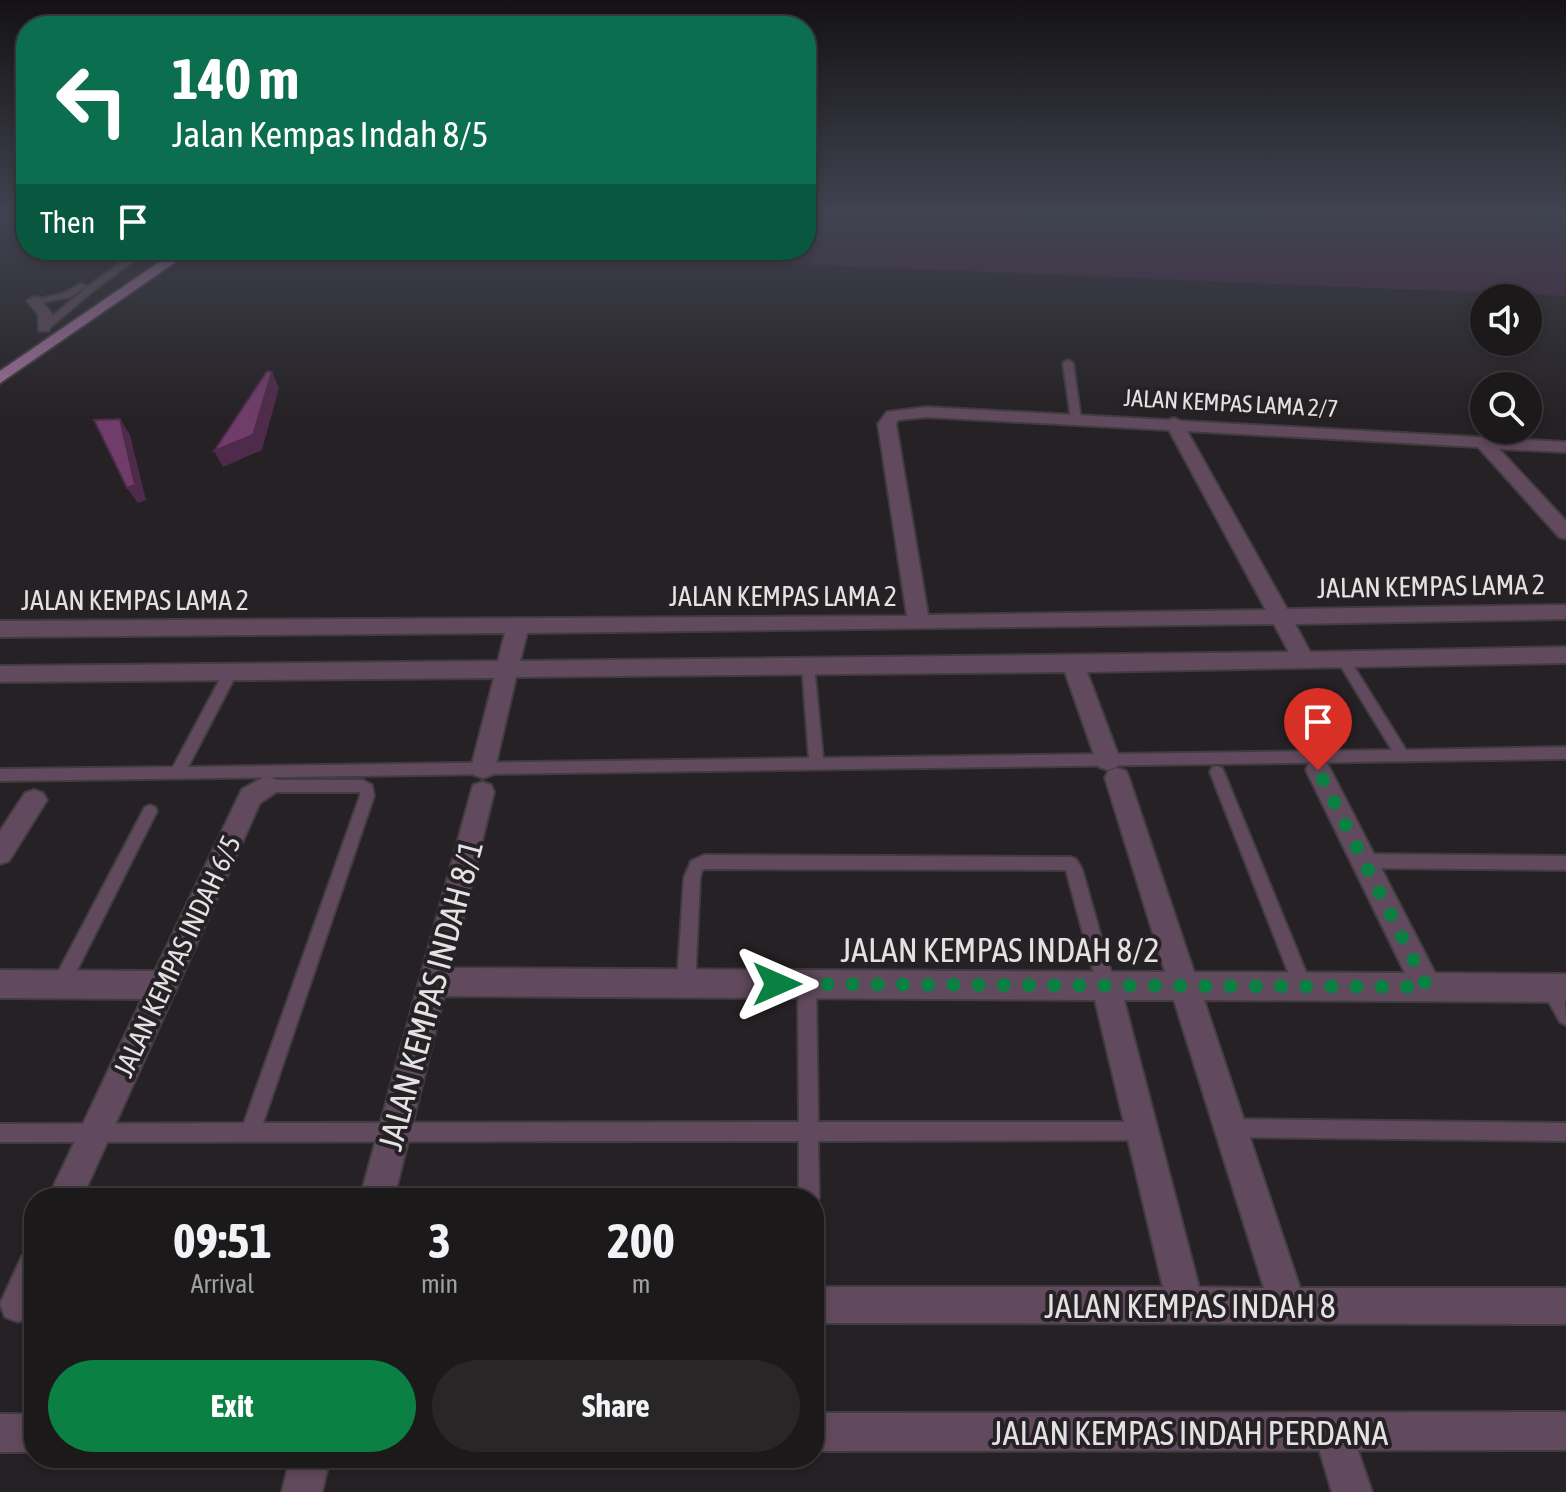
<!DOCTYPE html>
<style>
:root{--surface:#1c191b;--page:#292628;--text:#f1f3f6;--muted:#a0a0a3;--line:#3a383a;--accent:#0b8043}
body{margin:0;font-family:"Asap Condensed",sans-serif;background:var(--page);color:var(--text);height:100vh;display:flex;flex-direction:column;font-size:30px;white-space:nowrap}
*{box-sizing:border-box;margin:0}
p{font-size:26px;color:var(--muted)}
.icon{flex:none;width:44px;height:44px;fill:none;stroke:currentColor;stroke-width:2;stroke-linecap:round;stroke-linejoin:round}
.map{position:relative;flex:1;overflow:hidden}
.sheet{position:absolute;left:24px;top:1188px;width:800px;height:280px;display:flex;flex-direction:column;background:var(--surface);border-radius:32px;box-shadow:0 4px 12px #0003,0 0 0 2px var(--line)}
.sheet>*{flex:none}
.top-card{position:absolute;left:16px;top:16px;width:800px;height:244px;border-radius:32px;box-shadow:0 4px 12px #0003,0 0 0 2px var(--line);background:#0b6e4f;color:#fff;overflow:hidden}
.buttons{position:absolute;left:1470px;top:284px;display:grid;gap:16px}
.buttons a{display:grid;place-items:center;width:72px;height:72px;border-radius:50%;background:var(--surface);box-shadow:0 4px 12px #0003,0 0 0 2px var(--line);font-size:40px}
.pin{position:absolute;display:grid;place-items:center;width:68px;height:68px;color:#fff;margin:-82px -34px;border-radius:50% 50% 50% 0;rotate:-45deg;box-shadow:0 0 8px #0007}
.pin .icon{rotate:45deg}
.me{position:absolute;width:88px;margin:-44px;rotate:90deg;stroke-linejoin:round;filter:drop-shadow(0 0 6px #0008)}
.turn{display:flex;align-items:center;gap:28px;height:168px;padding:0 24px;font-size:36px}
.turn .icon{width:104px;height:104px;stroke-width:2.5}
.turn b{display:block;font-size:56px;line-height:68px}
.then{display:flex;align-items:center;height:76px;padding:0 24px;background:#0003;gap:16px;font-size:30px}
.eta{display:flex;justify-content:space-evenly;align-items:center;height:136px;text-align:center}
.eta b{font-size:48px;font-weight:700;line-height:56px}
.cta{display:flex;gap:16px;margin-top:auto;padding:16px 24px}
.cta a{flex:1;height:92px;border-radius:48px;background:var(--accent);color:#fff;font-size:32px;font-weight:700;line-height:92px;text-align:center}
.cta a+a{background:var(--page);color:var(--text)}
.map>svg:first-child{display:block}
</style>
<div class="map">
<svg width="1566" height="1492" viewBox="0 0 1566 1492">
<rect width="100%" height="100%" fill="#252124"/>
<path fill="#442540" d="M 806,213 L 1566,213 L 1566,296 L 454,250 L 806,250 Z"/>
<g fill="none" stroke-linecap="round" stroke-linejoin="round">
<defs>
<path id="service" d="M 139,250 L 148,250 L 93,291 L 47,330 L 41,330 L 41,326 L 87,287 Z
M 80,284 L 87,286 L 70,297 L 34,304 L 30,301 L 65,293 Z
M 1068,360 L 1073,363 L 1081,419 L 1076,422 L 1071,419 L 1063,363 Z
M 1343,655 L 1348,657 L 1406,750 L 1566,747 L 1566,759 L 0,781 L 0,769 L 173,767 L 226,668 L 231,666 L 238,671 L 188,767 L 809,758 L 802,666 L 808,661 L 814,666 L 823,758 L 1392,750 L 1337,660 Z
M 1217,766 L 1222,768 L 1224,772 L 1312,987 L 1309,993 L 1303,995 L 1297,993 L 1294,987 L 1210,772 L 1212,768 Z
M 266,780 L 363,780 L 372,785 L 374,796 L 263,1123 L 799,1122 L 798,984 L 801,978 L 807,976 L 813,978 L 816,984 L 818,1122 L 1142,1122 L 1149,1124 L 1151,1131 L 1149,1138 L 1142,1140 L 818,1141 L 819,1198 L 814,1206 L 814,1198 L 799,1198 L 799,1141 L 0,1142 L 0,1124 L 244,1123 L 360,796 L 360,792 L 266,792 L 261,790 L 259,786 L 261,782 Z
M 150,805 L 155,807 L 157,811 L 67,990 L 61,992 L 55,990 L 52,984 L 55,978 L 145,807 Z
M 1363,854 L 1566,856 L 1566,870 L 1363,868 L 1358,866 L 1355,861 L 1358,856 Z
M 704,855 L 1071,857 L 1076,859 L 1082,869 L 1115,986 L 1112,992 L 1106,994 L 1100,992 L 1097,986 L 1066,870 L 706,869 L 702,870 L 700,878 L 695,984 L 692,990 L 686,992 L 680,990 L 677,984 L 684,878 L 691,861 Z
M 1550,980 C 1566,988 1566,1008 1566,1025 L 1560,1022 L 1541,988 L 1544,982 Z
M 1231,1119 L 1566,1123 L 1566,1141 L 1231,1137 L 1224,1135 L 1222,1128 L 1224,1121 Z"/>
<path id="minor" d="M 34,297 L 39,298 L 52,314 L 49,331 L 39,331 L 38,314 L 27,301 Z
M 926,407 L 1168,420 L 1174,418 L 1181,421 L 1566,442 L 1566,452 L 1499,449 L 1566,521 L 1566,539 L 1559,537 L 1478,447 L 1187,431 L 1287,609 L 1566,605 L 1566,619 L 1295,624 L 1310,652 L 1566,647 L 1566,663 L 1087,672 L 1120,760 L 1117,767 L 1108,770 L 1099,767 L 1096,760 L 1065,672 L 516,677 L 495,768 L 492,775 L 483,778 L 474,775 L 471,768 L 494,678 L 0,682 L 0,666 L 498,661 L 505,633 L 0,637 L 0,621 L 907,616 L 878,424 L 887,412 ZM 926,417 L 1169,430 L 1266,610 L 928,615 L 896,424 L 898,420 ZM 1274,624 L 1289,652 L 520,661 L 527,633 Z
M 1318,760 L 1327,763 L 1435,973 L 1566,974 L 1566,1002 L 1204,1000 L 1300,1288 L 1566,1288 L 1566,1324 L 814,1323 L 814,1287 L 1163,1287 L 1095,1000 L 444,996 L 394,1198 L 360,1198 L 473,785 L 482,782 L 491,785 L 494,792 L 451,968 L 1165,972 L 1105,778 L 1108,771 L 1117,768 L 1126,771 L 1129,778 L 1194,972 L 1405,973 L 1306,770 L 1309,763 ZM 1124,1000 L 1174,1000 L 1264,1288 L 1199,1287 Z
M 266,776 L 275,779 L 278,786 L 275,793 L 260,803 L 82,1198 L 48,1198 L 142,999 L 0,998 L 0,970 L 155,971 L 242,789 Z
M 34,790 L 43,793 L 47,800 L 9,861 L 0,864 L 0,831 L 25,793 Z
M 34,1250 L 34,1309 L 31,1317 L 18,1322 L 5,1317 L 0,1304 L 22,1256 Z
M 1333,1413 L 1347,1418 L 1372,1492 L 1332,1492 L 1314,1432 L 1319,1418 Z
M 290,1458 L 330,1458 L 322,1492 L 282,1492 Z"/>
<path id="tertiary" d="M 1566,1412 L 1566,1450 L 814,1451 L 814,1413 Z
M 0,1414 L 34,1414 L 34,1452 L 0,1452 Z"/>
<path id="primary" d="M 177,250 L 193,250 L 0,383 L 0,371 Z"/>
</defs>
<use href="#service" stroke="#403c3f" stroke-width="4"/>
<use href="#minor" stroke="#403c3f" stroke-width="4"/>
<use href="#tertiary" stroke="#403c3f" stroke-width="4"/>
<use href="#primary" stroke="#403c3f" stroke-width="4"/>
<use href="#service" fill="#614a5d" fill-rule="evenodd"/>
<use href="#minor" fill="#614a5d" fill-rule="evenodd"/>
<use href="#tertiary" fill="#614a5d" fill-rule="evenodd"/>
<use href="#primary" fill="#9e6f97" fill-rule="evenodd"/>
</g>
<path fill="#4e2b4a" d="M 272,372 L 279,388 L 262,450 L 223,467 L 214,451 Z
M 120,419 L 130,435 L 146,500 L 138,503 L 127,488 Z"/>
<path fill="#703d6a" stroke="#4e2b4a" stroke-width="2" d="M 267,371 L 272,372 L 253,435 L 214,451 Z
M 120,419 L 135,485 L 127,488 L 94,420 Z"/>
<linearGradient id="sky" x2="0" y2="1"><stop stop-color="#141214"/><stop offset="0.5" stop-color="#404350"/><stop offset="1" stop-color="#404350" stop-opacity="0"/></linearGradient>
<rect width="1566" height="422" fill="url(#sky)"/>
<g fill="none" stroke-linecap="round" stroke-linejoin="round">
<path stroke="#0b8043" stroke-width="14" stroke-dasharray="0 25.2" d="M 777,984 L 1427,987 L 1318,770"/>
</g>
<g text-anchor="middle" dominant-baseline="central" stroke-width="8" stroke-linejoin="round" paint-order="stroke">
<g font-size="24" fill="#e4e1e3" stroke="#252124">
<text transform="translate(1231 403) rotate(3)">JALAN KEMPAS LAMA 2/7</text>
</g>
<g font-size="28" fill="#e4e1e3" stroke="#252124">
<text transform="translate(1431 586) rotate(-1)">JALAN KEMPAS LAMA 2</text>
<text x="783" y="596">JALAN KEMPAS LAMA 2</text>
<text x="135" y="600">JALAN KEMPAS LAMA 2</text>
<text transform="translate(177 956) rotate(-65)">JALAN KEMPAS INDAH 6/5</text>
</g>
<g font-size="34" fill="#e4e1e3" stroke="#252124">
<text x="1000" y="949">JALAN KEMPAS INDAH 8/2</text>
<text transform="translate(430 995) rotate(-75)">JALAN KEMPAS INDAH 8/1</text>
<text x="1190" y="1305">JALAN KEMPAS INDAH 8</text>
<text x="1190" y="1432">JALAN KEMPAS INDAH PERDANA</text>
</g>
</g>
</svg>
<div class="buttons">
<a><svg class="icon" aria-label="sound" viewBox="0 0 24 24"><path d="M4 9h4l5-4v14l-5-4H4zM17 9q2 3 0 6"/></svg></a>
<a><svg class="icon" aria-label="search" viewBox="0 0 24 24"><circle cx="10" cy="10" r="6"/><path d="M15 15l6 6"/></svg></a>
</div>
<div class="pin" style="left:1318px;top:770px;background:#d93025"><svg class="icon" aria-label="arrive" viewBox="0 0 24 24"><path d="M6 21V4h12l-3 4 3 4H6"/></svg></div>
<svg class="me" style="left:777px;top:984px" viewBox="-20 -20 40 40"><path d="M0-17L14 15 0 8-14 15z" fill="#0b8043" stroke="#fff" stroke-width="4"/></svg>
<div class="top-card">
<div class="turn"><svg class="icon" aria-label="left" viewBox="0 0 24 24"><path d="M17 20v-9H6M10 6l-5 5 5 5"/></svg><div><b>140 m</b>Jalan Kempas Indah 8/5</div></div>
<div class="then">Then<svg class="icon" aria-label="arrive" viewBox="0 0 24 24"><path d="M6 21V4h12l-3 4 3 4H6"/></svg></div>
</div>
<section class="sheet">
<div class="eta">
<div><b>09:51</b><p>Arrival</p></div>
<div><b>3</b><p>min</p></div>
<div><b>200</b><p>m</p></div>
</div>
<div class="cta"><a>Exit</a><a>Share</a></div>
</section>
</div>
